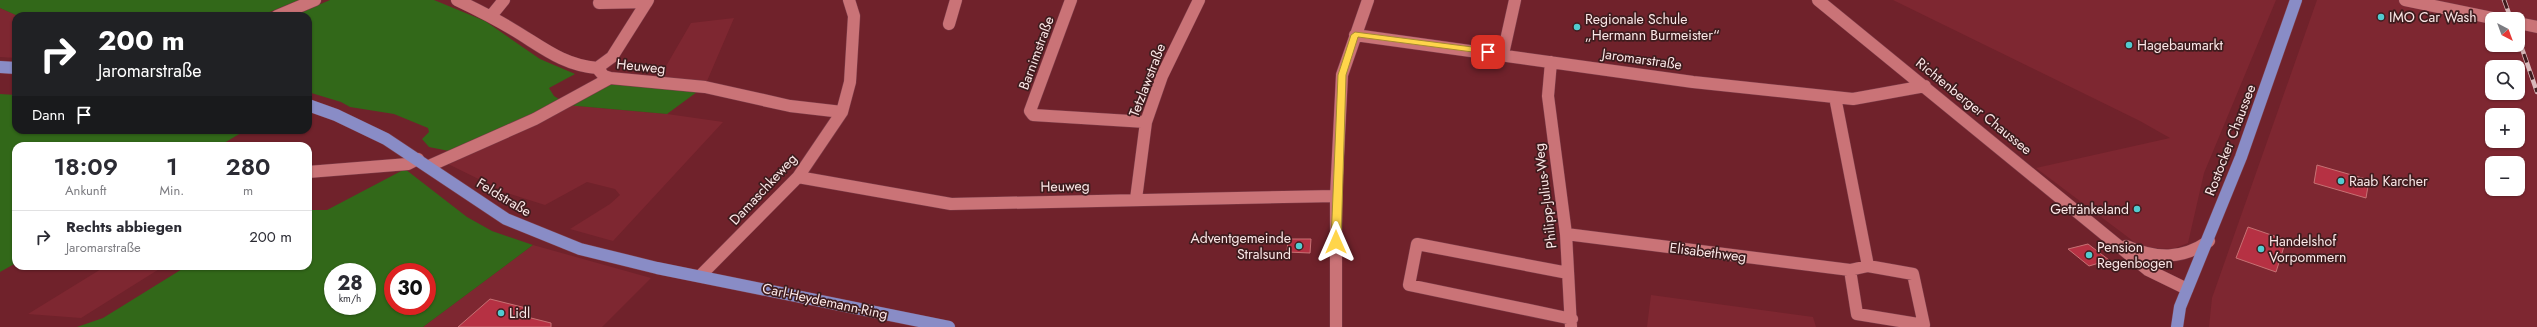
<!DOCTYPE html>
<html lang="de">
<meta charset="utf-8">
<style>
:root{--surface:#fff;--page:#f7f7f7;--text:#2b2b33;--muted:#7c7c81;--line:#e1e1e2}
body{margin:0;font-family:Jost,sans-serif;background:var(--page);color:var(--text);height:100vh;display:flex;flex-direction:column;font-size:15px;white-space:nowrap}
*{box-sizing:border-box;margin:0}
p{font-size:13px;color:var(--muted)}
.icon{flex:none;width:22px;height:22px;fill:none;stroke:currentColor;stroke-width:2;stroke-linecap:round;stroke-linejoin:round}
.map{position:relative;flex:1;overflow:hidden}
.details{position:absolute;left:12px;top:142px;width:300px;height:128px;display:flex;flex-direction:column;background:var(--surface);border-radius:12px;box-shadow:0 1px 3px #0004}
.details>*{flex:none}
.guide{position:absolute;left:12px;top:12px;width:300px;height:122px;border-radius:12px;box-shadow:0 1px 3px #0004;background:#202124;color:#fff;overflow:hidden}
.needle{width:26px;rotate:139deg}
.fabs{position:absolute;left:2485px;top:12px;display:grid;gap:8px}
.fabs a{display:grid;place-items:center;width:40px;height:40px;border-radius:8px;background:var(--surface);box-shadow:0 1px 3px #0004;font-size:20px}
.speed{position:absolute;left:324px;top:263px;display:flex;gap:8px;font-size:20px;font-weight:700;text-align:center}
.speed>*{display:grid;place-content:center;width:52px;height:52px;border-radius:50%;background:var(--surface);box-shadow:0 1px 3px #0004;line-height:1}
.speed small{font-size:10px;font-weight:400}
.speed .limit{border:6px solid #d22;background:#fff;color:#111}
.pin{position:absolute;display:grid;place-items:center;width:34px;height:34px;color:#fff;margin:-17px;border-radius:8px;box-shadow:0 2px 6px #0006}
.me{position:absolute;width:44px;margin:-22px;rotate:0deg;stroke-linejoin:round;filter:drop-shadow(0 0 3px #0008)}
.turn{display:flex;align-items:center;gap:14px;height:84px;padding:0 20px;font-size:18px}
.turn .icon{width:52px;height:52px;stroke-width:2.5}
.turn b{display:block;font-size:28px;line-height:34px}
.then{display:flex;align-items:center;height:38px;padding:0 20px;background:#0003;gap:8px;font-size:15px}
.eta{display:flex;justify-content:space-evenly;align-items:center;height:68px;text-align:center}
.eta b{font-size:24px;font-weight:600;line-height:28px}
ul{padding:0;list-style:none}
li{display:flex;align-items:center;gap:12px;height:52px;padding:0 20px;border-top:1px solid var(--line)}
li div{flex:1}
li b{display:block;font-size:15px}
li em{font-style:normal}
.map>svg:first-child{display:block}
</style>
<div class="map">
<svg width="2537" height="327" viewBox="0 0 2537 327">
<rect width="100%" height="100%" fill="#70222b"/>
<path fill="#7e2731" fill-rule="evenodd" d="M 1893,0 L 2276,0 L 2204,173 L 2188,243 L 2173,249 L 2141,247 L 2036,168 L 2170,138 L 2140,121 Z
M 2317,0 L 2537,0 L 2537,327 L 2209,327 L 2212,298 ZM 2492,19 L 2518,19 L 2518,45 L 2492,45 ZM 2492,67 L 2518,67 L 2518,93 L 2492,93 ZM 2492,115 L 2518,115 L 2518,141 L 2492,141 ZM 2492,163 L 2518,163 L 2518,189 L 2492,189 Z
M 0,8 L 18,16 L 16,58 L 0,57 Z
M 734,18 L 707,81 L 658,80 L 691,23 Z
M 566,105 L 667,114 L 723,122 L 613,241 L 570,229 L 610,204 L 620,195 L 615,189 L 587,182 L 545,205 L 507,193 L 444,162 Z
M 533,245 L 651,278 L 602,327 L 423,327 Z
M 106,266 L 164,266 L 81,318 L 28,314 Z
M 1651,295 L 1813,317 L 1816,327 L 1647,327 Z"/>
<path fill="#326819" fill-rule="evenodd" d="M 0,0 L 299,0 L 260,16 L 18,16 L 0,8 Z
M 330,0 L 434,0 L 485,21 L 540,59 L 575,74 L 549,88 L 554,96 L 562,101 L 454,152 L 429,147 L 422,139 L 429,132 L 428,128 L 394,114 L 350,107 L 341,102 L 308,92 L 308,16 L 293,16 Z
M 605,84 L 701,89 L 667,114 L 566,105 Z
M 0,94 L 16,95 L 16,130 L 246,130 L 219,146 L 16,146 L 16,263 L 0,272 Z
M 405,169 L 467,217 L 492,231 L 533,245 L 423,327 L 77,327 L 103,318 L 187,266 L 308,266 L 308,210 L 327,210 ZM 333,272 L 367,272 L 367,306 L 333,306 ZM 393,272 L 427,272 L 427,306 L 393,306 Z"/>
<path fill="#b63143" stroke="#c77174" d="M 2317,165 L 2369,180 L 2366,198 L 2314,183 Z
M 2248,227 L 2286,240 L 2276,272 L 2236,258 Z
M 1288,239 L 1311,239 L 1310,253 L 1287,252 Z
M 2088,244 L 2109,260 L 2089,266 L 2068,249 Z
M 490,299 L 530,309 L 523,316 L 551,323 L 551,327 L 458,327 Z"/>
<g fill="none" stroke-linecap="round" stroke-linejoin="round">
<defs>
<path id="minor" d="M 457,0 C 476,9 494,18 512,29 C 541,46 562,65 597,68 L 604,76 L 610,78 L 705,87 L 790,106 L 842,112
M 1071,0 L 1030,111 L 1033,115 L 1146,122
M 1818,0 L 2148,270 L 2187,289
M 2405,0 L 2497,19
M 599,3 L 647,2
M 277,16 L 315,0
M 491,16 L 504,0
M 2518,23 L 2537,27
M 949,24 L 956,0
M 1355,35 L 1693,82 L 1853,99 L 1925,86
M 1503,54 L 1515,0
M 1551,62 L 1548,96 L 1566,234 L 1571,327
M 597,68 L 612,57 L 648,0
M 429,166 L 535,119 L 610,78
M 308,172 L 408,164 L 418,159
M 798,177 L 951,204 L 1336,196
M 1136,199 L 1146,122 L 1162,76 L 1199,0
M 1566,234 L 1850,270 L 1868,266 L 1835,97
M 2126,246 C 2156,259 2182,260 2209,241
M 1850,270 L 1857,314 L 1924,325 L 1913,274 L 1868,266
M 1568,273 L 1417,244 L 1409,285 L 1572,319
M 701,275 L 798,177 L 842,112 L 850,82 L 854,16 L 849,0
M 1336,327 L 1336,196 L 1342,75 L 1368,0"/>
<path id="major" d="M 0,67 L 16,68
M 308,105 L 336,115 L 386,139 L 506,219 L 580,249 L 657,268 L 949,327
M 2177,327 L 2180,307 L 2241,157 L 2296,0"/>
</defs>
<use href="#minor" stroke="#7d3d49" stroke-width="13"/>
<use href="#major" stroke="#7d3d49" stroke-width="13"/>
<use href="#minor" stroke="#ca7377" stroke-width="12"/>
<use href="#major" stroke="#898cc6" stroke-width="12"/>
<defs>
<path id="rail" d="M 2504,0 L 2511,19
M 2518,37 L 2537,92"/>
</defs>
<use href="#rail" stroke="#dab9bb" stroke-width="4.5"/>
<use href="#rail" stroke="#3f1c1e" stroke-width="3" stroke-dasharray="9" stroke-linecap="butt"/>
</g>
<path fill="#ffd54a" stroke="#a68a30" d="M 1355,32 L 1488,49 L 1492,52 L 1488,54 L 1358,37 L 1346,75 L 1341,242 L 1336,246 L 1331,242 L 1338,75 L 1351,35 Z"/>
<g fill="#52ccd0" stroke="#3f1c1e" stroke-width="1.5">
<circle cx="2381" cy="17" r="4"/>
<circle cx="1577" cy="27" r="4"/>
<circle cx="2129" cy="45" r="4"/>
<circle cx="2341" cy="181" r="4"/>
<circle cx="2137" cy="209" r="4"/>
<circle cx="1299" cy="246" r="4"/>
<circle cx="2261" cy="249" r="4"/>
<circle cx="2089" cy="255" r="4"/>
<circle cx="501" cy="313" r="4"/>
</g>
<g text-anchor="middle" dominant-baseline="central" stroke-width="3.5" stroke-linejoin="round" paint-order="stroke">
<g font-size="14" fill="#fbe7e7" stroke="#3f1c1e" text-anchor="start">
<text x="2389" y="17">IMO Car Wash</text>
<text x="1585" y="19">Regionale Schule<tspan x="1585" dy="16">„Hermann Burmeister“</tspan></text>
<text x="2137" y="45">Hagebaumarkt</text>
<text x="2349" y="181">Raab Karcher</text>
<text x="2129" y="209" text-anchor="end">Getränkeland</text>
<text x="1291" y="238" text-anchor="end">Adventgemeinde<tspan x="1291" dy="16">Stralsund</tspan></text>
<text x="2269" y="241">Handelshof<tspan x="2269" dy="16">Vorpommern</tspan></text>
<text x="2097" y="247">Pension<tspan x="2097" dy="16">Regenbogen</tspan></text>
<text x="509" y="313">Lidl</text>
</g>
<g font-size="14" fill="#fbe7e7" stroke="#3f1c1e">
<text transform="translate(1036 53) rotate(-70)">Barnimstraße</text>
<text transform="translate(1642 59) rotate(8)">Jaromarstraße</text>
<text transform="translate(641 66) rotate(6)">Heuweg</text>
<text transform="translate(1147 80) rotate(-69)">Tetzlawstraße</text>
<text transform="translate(1974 106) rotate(39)">Richtenberger Chaussee</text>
<text transform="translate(2230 140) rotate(-69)">Rostocker Chaussee</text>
<text transform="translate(1065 186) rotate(-1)">Heuweg</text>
<text transform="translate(763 189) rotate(-47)">Damaschkeweg</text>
<text transform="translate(1545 196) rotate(-97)">Philipp-Julius-Weg</text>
<text transform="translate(504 197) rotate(31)">Feldstraße</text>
<text transform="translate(1708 252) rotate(7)">Elisabethweg</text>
<text transform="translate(825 301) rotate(12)">Carl-Heydemann-Ring</text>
</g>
</g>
</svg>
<div class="fabs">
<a><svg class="needle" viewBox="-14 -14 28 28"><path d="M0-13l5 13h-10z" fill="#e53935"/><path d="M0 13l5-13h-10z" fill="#7c7c81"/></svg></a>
<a><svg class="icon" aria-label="search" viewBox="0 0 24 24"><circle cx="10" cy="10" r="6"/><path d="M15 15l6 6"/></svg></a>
<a>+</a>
<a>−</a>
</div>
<div class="speed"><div>28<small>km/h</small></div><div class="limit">30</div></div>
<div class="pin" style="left:1488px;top:52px;background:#d93025"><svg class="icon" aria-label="arrive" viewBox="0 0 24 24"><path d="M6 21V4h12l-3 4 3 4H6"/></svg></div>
<svg class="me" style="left:1336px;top:242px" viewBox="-20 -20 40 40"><path d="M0-17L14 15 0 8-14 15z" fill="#ffd54a" stroke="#fff" stroke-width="4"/></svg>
<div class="guide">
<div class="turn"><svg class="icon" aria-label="right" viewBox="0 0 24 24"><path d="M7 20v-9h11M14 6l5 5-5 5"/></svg><div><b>200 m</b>Jaromarstraße</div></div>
<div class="then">Dann<svg class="icon" aria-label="arrive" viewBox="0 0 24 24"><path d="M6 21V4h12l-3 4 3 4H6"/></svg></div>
</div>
<section class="details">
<div class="eta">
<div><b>18:09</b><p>Ankunft</p></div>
<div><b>1</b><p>Min.</p></div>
<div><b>280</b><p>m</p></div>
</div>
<ul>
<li><svg class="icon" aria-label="right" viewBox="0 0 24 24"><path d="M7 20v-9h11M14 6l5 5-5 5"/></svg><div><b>Rechts abbiegen</b><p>Jaromarstraße</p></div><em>200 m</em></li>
</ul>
</section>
</div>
